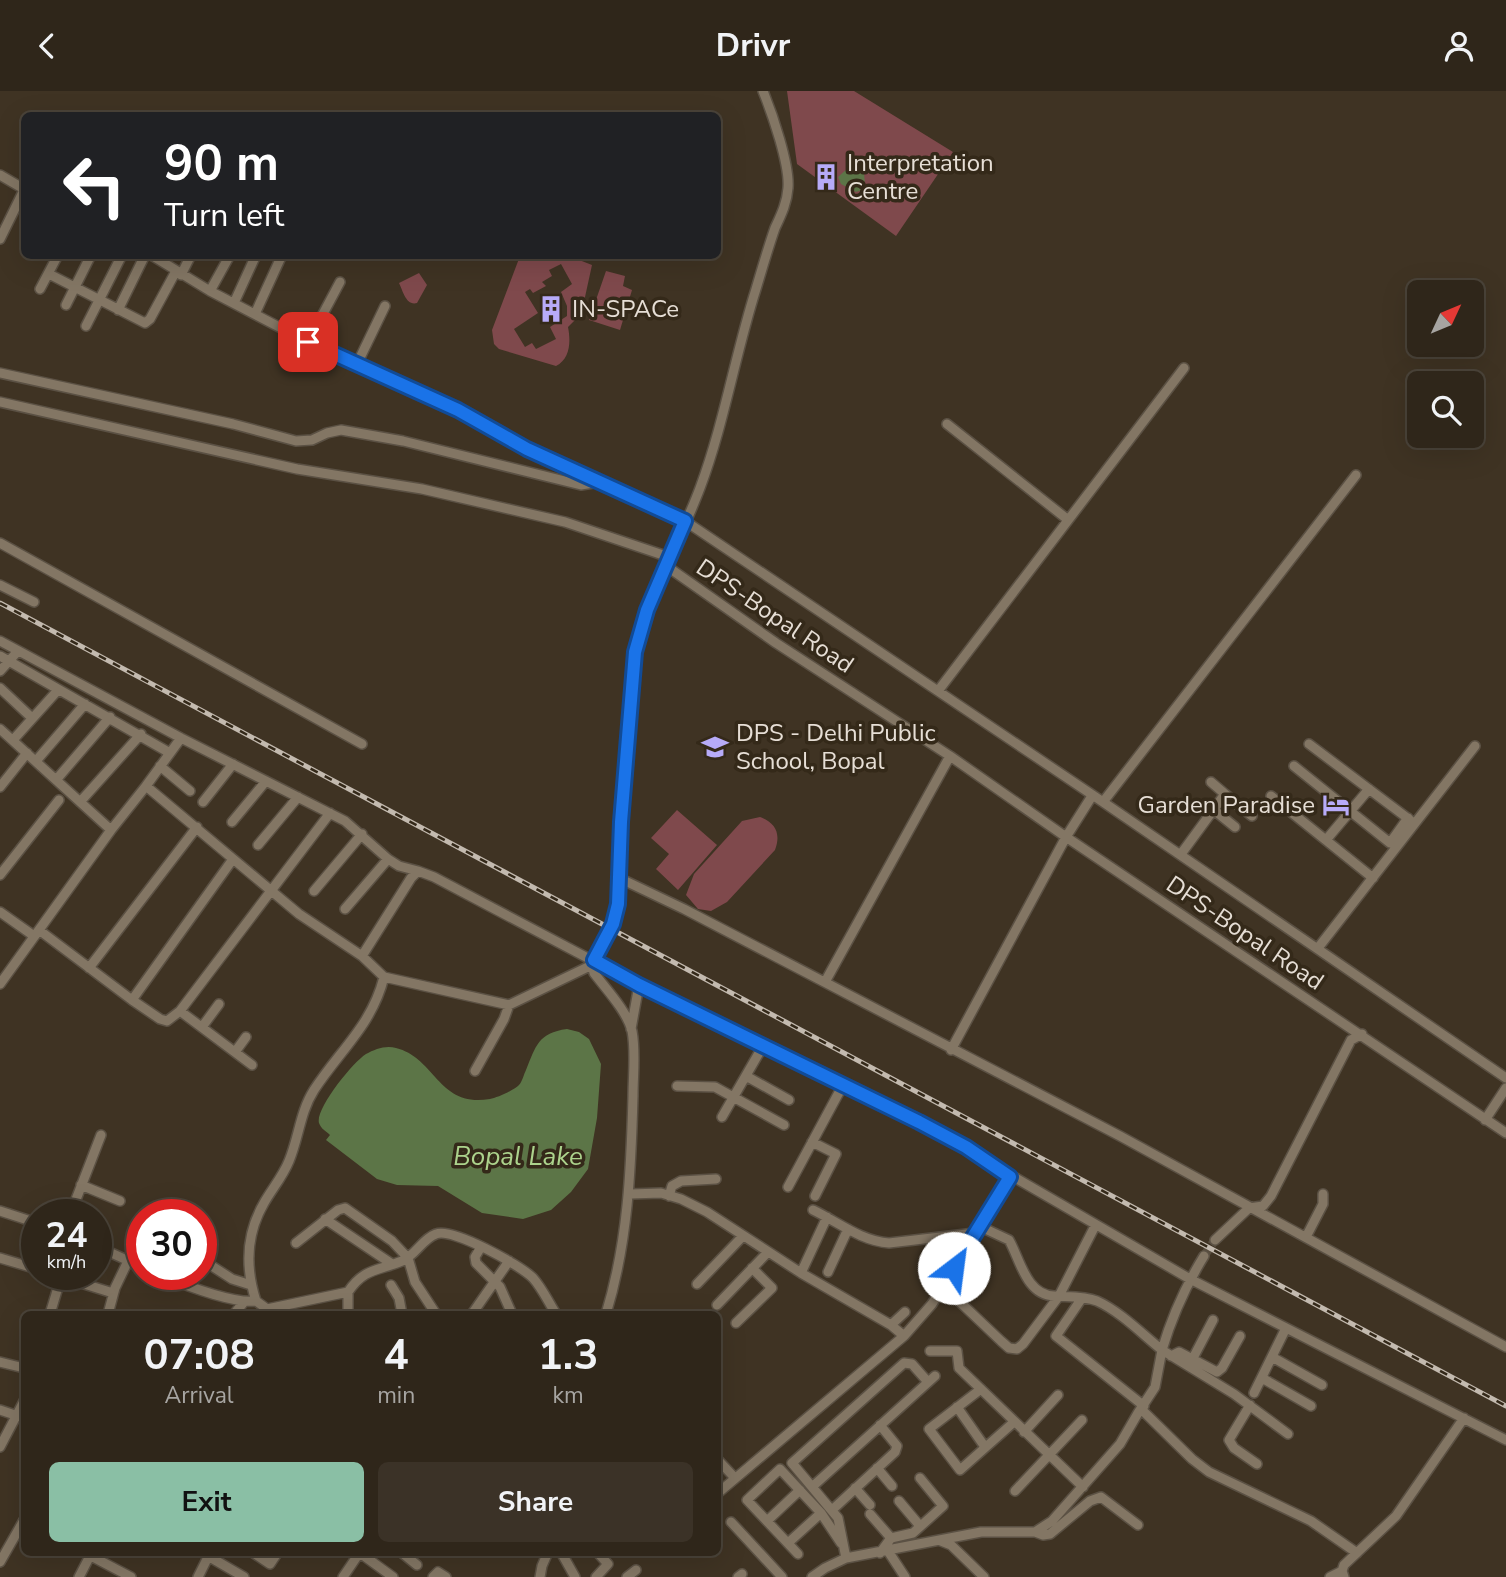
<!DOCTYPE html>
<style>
:root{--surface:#2f261a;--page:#3b3227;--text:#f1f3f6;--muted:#a7a5a2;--line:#4a4339;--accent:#8abfa5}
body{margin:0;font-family:"Nunito Sans",sans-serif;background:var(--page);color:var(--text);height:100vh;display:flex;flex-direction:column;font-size:26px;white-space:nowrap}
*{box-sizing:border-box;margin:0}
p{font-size:23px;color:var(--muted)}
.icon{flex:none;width:38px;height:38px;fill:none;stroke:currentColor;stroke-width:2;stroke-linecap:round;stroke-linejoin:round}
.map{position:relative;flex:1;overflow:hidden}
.panel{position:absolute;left:21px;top:1220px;width:700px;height:245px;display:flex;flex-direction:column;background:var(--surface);border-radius:10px;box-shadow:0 7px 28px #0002,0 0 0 2px var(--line)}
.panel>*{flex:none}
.top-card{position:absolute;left:21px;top:21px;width:700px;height:147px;border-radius:10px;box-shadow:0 7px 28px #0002,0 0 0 2px var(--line);background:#202124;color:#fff;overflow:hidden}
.needle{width:46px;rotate:46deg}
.tools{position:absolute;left:1407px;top:189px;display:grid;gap:14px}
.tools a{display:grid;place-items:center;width:77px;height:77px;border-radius:10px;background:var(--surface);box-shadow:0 7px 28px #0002,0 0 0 2px var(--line);font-size:35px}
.speed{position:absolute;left:21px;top:1108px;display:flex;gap:14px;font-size:35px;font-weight:700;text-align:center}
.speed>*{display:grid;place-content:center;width:91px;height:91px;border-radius:50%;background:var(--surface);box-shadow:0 7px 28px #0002,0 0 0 2px var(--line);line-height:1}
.speed small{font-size:18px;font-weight:400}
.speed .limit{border:10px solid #d22;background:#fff;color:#111}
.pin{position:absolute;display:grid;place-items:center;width:60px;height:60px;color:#fff;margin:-30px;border-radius:14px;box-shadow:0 4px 10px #0006}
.me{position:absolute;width:77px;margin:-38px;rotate:30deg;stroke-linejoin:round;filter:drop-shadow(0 0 5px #0008)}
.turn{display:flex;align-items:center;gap:24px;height:147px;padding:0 28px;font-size:32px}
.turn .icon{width:91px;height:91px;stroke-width:2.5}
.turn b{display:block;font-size:49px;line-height:60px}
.eta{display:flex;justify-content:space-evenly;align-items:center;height:119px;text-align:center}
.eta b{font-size:42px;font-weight:700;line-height:49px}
.primary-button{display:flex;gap:14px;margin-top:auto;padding:14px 28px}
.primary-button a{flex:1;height:80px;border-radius:10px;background:var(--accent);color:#111;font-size:28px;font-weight:700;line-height:80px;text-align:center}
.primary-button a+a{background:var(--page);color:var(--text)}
header{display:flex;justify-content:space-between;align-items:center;height:91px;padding:0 28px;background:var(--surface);font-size:32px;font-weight:700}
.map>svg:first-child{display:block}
</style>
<header><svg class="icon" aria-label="back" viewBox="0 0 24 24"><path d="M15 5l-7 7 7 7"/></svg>Drivr<svg class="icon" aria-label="person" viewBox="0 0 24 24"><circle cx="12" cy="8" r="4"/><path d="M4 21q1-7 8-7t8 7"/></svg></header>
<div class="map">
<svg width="1506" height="1486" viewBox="0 0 1506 1486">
<rect width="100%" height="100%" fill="#3f3323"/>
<path fill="#7f494c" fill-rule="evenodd" d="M 787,0 L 854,0 L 953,61 L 896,145 L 797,73 Z
M 520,165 L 569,165 L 592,174 L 585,206 L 577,214 L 575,229 L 568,236 C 571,251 570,268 556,275 L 499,258 L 494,253 L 492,239 ZM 561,173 L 572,193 L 561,201 L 567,215 L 567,225 L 550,236 L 556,248 L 536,258 L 532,252 L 525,256 L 514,238 L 538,222 L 525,201 L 530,198 L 533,202 L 546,195 L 542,191 L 552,185 L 549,179 Z
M 606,180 L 625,185 L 623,195 L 632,199 L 620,239 L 589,229 Z
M 419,182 L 427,194 L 417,212 C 406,215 403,200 399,192 Z
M 677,719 L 717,754 L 678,799 L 656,778 L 669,763 L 651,747 Z
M 760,726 C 776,732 781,743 775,759 L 727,811 L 711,820 L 698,818 L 686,804 L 694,783 L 742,730 Z"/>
<path fill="#5c7547" d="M 854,66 L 867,73 L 868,77 L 864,81 L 865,94 L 862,99 L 856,101 L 841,93 L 838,86 L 848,77 L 849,69 Z
M 567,938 L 579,941 L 589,948 L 601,973 L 597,1027 L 588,1078 L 571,1101 L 551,1119 L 523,1128 L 482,1122 L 438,1095 L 397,1094 L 377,1088 L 326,1049 L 330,1044 C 326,1040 321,1038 319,1032 C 315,1018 353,971 366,963 C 375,958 386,954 396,957 C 436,967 438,1017 490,1008 C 497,1007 514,999 519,994 C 522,991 524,983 526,979 C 536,955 538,942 567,938 Z"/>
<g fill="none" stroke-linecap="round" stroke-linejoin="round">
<path stroke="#584d3e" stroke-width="9" stroke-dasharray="9 4.5" stroke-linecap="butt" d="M 1204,1165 L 1215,1149"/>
<defs>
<path id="minor" d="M 0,84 L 24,98
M 0,148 L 24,99
M 151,164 L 210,200 L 308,251 L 458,319 L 527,358 L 685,430 L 1103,711
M 49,183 L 145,232 L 150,228 L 176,180
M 181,184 L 191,164
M 40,198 L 58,164
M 210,200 L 230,164
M 234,212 L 256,164
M 66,214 L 91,164
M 118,219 L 145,164
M 255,223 L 282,164
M 86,235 L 122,164
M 308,251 L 340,191
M 357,273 L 385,215
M 0,282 L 233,333 L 296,350 L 312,349 L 327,342 L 341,339 L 403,350 L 581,394 L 599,391
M 0,311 L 297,378 L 422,398 L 565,431 L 669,466
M 947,333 L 1067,428
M 1356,384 L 1103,711 L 1506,987
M 0,452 L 362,653
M 665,474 L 776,552 L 950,665 L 1066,746 L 1506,1042
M 0,494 L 34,511
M 0,550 L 181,647 L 345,730 L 388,768 L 399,775 L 418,780
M 0,565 L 170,662
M 0,580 L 18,560
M 0,597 L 32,627
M 938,600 L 1184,277
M 0,638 L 111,739
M 13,649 L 58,599
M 1309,653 L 1410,729
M 36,670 L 85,613
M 160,675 L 190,700
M 1294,675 L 1390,752 L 1408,727
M 56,689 L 110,626
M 1211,691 L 1225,703
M 146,695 L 181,647
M 0,696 L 27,662
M 1271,705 L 1373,787
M 80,711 L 141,643
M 203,711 L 233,673
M 1214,719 L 1235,736
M 232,731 L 266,690
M 1326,749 L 1369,698
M 258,754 L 298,706
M 1181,763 L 1225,703 L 1252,725
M 0,784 L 59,709
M 619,787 L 684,818 L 1120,1045 L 1506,1256
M 314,800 L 362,743
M 345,818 L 388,768
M 0,821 L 34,845
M 39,839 L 132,909 L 160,928 L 167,930 L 180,920 L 330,722
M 1318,857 L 1475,655
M 362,865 L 411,787 L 418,780 L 434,786 L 639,894 L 919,1031 L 1190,1188 L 1506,1349
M 89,877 L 197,736
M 825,891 L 950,665
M 0,893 L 111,739 L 146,695 L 299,823 L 362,865 L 384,886 L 509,914 L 592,874
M 132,909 L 233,768
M 180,920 L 252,974
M 202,936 L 219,913
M 631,938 L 639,894
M 951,959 L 1066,746 L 1092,705
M 235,961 L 246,946
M 475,980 L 504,928 L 509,914
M 746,985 L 789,1009
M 677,995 L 715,996 L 784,1034
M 722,1026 L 763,955
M 1485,1029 L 1506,997
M 812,1051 L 836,1063 L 815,1105
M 81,1094 L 120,1110
M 788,1096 L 843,994
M 630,1103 L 661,1102 L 681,1108 L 707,1121 L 801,1182 L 891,1234 L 904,1245 L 932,1213 L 1010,1086
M 669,1105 L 672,1095 L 681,1090 L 716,1088
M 813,1119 C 838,1131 861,1150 889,1152 L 975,1142
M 0,1120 L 37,1132
M 70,1124 L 101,1044
M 325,1128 L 392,1173
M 979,1135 L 1009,1149 C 1020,1168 1026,1204 1054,1205 C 1068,1206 1084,1205 1097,1210 C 1121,1221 1142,1243 1162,1259 C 1172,1225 1185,1196 1204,1165
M 1306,1146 L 1323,1113 L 1323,1103
M 1215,1149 L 1249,1117 L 1263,1115 L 1271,1105 L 1351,949 L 1362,943
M 296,1152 L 338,1119 L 345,1117 L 392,1150 L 408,1167 L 415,1191 L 436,1223
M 96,1155 L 142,1176
M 481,1156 L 475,1166 L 476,1172 L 500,1196 L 512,1223
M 0,1167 L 37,1178
M 201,1168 L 232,1188 L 251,1194
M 828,1181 L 848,1138
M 801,1182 L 827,1126
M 52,1183 L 113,1202
M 158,1183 C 182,1193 231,1213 256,1210 L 267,1218 L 348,1201 C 364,1177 378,1180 402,1170 C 416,1164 422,1148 436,1143 C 452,1136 520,1174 533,1187 C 542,1197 549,1212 556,1223
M 697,1193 L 742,1146
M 391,1194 L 399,1207 L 402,1223
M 943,1195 L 1001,1250 L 1009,1257 L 1017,1258 L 1023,1253 L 1059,1205 L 1095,1135
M 1082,1207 L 1056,1245 L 1144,1315
M 256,1210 C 245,1176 246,1143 264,1112 C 272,1098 283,1085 289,1070 C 299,1046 300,1021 314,999 C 340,959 372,934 384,886
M 717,1214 L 768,1161
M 50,1223 L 62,1183
M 108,1223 L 115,1197 L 128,1170
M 234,1223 L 244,1211
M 348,1223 L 348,1201
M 472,1223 L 509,1170
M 606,1223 C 628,1151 631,1079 633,1005 C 633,984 636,961 632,940 C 627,920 606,898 594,882 L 592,874 L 613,833 L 618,813 L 633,575 C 644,510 677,458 700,397 C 724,333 735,264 756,198 C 762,178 768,157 775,137 C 781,124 787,112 788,97 C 790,74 772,22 763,0
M 736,1232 L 772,1197 L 752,1177
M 891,1234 L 905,1221
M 930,1260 L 957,1260 L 959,1277 L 1083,1396
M 1171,1265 L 1179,1261 L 1217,1281 L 1222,1277 L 1240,1245
M 1272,1266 L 1322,1294
M 1192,1269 L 1213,1229
M 0,1271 L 24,1277
M 1262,1287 L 1311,1315
M 981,1298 L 929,1338 L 960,1379 L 1014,1331
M 1254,1302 L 1286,1237
M 1250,1314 L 1229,1349 L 1234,1357 L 1257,1373
M 957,1316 L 985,1356
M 1141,1318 L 1192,1368 L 1209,1381 L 1311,1430 L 1357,1462
M 0,1319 L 24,1327
M 1024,1341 L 1058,1304
M 0,1356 L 24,1310
M 718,1369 L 735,1387
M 877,1377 L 892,1395
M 812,1396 L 935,1285
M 855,1397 L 870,1414
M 1015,1400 L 1082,1329
M 718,1402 L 904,1245
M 899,1410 L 920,1435
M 832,1419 L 895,1361 L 897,1355 L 880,1334
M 870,1423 L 891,1447
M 767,1430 L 800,1399
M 731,1431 L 782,1486
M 1035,1441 L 1043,1444 L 1050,1443 L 1090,1410 L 1101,1406 L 1138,1434
M 941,1450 L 951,1454 L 984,1486
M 788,1452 L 821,1422
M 888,1460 L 905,1486
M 252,1461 L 270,1473 L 278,1461
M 401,1461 L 417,1474
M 561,1461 L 575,1486
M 360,1462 L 393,1486
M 880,1462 L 891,1447 L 913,1442 L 943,1415 L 920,1387
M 798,1463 L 747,1409 L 780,1378 L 821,1422 L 841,1452
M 91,1465 L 131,1486
M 208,1465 L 244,1486
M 846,1467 L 838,1427 L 792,1372 L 904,1272 L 912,1273 L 928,1291
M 0,1471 L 24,1429
M 79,1486 L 92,1461
M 198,1486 L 210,1462
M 343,1486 L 360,1461
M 433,1486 L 438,1481 L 446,1486
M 540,1486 L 542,1475 L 548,1461
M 596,1486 L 608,1473 L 597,1461
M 627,1486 L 636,1479
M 738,1486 L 742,1483
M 812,1486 L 825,1477 L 846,1467 L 981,1441 L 1035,1441 L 1052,1430 L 1120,1353 L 1138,1322 L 1155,1296 L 1162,1259 L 1234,1303 L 1288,1343
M 1330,1486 L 1342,1480
M 1344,1486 L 1342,1480 L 1344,1474 L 1396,1425 L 1464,1327"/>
</defs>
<use href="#minor" stroke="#5b5144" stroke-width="12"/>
<use href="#minor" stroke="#837664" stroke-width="9"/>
<defs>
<path id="rail" d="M 0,512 L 1506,1315"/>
</defs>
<use href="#rail" stroke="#c3baaf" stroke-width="5"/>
<use href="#rail" stroke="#342919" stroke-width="2.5" stroke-dasharray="8" stroke-linecap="butt"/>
</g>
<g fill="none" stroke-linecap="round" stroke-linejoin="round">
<defs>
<path id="route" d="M 308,251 L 458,319 L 527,358 L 685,430 L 647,519 L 635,561 L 621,731 L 618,813 L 613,833 L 594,869 L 639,894 L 919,1031 L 966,1056 L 1010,1086 L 954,1177"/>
</defs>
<use href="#route" stroke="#114b97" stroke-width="18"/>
<use href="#route" stroke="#1a73e8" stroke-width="12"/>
</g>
<defs>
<symbol id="building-bare" viewBox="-9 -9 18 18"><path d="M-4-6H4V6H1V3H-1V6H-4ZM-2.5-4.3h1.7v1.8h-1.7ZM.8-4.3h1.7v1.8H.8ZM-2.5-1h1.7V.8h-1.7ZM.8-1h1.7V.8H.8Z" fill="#b7abf8" stroke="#342919" stroke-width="2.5" paint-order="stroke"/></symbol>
<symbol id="school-bare" viewBox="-9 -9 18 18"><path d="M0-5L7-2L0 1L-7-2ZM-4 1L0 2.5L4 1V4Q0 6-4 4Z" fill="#b7abf8" stroke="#342919" stroke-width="2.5" paint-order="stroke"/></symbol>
<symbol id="hotel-bare" viewBox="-9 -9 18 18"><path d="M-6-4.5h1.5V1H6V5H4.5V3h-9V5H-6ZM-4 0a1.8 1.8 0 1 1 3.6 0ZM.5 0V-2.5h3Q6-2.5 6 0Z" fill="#b7abf8" stroke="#342919" stroke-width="2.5" paint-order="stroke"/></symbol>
</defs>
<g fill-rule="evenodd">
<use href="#building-bare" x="807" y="67" width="38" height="38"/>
<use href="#building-bare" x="532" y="199" width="38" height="38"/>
<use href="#school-bare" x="696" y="637" width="38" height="38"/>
<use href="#hotel-bare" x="1317" y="695" width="38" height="38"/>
</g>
<g text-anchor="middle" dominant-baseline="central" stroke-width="7" stroke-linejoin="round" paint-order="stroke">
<g font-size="24" fill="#e6ded5" stroke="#342919" text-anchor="start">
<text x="847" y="72">Interpretation<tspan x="847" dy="28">Centre</tspan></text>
<text x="572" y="218">IN-SPACe</text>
<text x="736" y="642">DPS - Delhi Public<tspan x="736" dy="28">School, Bopal</tspan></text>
<text x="1315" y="714" text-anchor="end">Garden Paradise</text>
</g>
<g font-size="24" fill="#e6ded5" stroke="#342919">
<text transform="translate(775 525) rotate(34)">DPS-Bopal Road</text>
<text transform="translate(1245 842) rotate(34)">DPS-Bopal Road</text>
</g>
<g font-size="26" font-style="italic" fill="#acd38c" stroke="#342919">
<text x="518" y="1065">Bopal Lake</text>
</g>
</g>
</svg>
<div class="tools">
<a><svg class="needle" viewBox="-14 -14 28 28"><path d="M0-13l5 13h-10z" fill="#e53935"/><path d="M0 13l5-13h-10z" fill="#a7a5a2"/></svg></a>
<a><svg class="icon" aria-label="search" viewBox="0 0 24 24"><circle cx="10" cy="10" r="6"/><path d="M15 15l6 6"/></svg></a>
</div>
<div class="speed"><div>24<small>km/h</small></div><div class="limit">30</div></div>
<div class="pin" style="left:308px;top:251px;background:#d93025"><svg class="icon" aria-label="arrive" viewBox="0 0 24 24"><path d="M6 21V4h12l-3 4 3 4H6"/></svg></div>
<svg class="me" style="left:954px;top:1177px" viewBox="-20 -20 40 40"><circle r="19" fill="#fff"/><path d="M0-13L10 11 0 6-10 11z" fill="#1a73e8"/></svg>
<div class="top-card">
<div class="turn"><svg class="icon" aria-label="left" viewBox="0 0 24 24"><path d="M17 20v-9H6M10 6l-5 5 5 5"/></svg><div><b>90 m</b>Turn left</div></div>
</div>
<section class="panel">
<div class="eta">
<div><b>07:08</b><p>Arrival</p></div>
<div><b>4</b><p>min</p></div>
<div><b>1.3</b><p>km</p></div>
</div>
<div class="primary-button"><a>Exit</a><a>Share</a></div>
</section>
</div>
